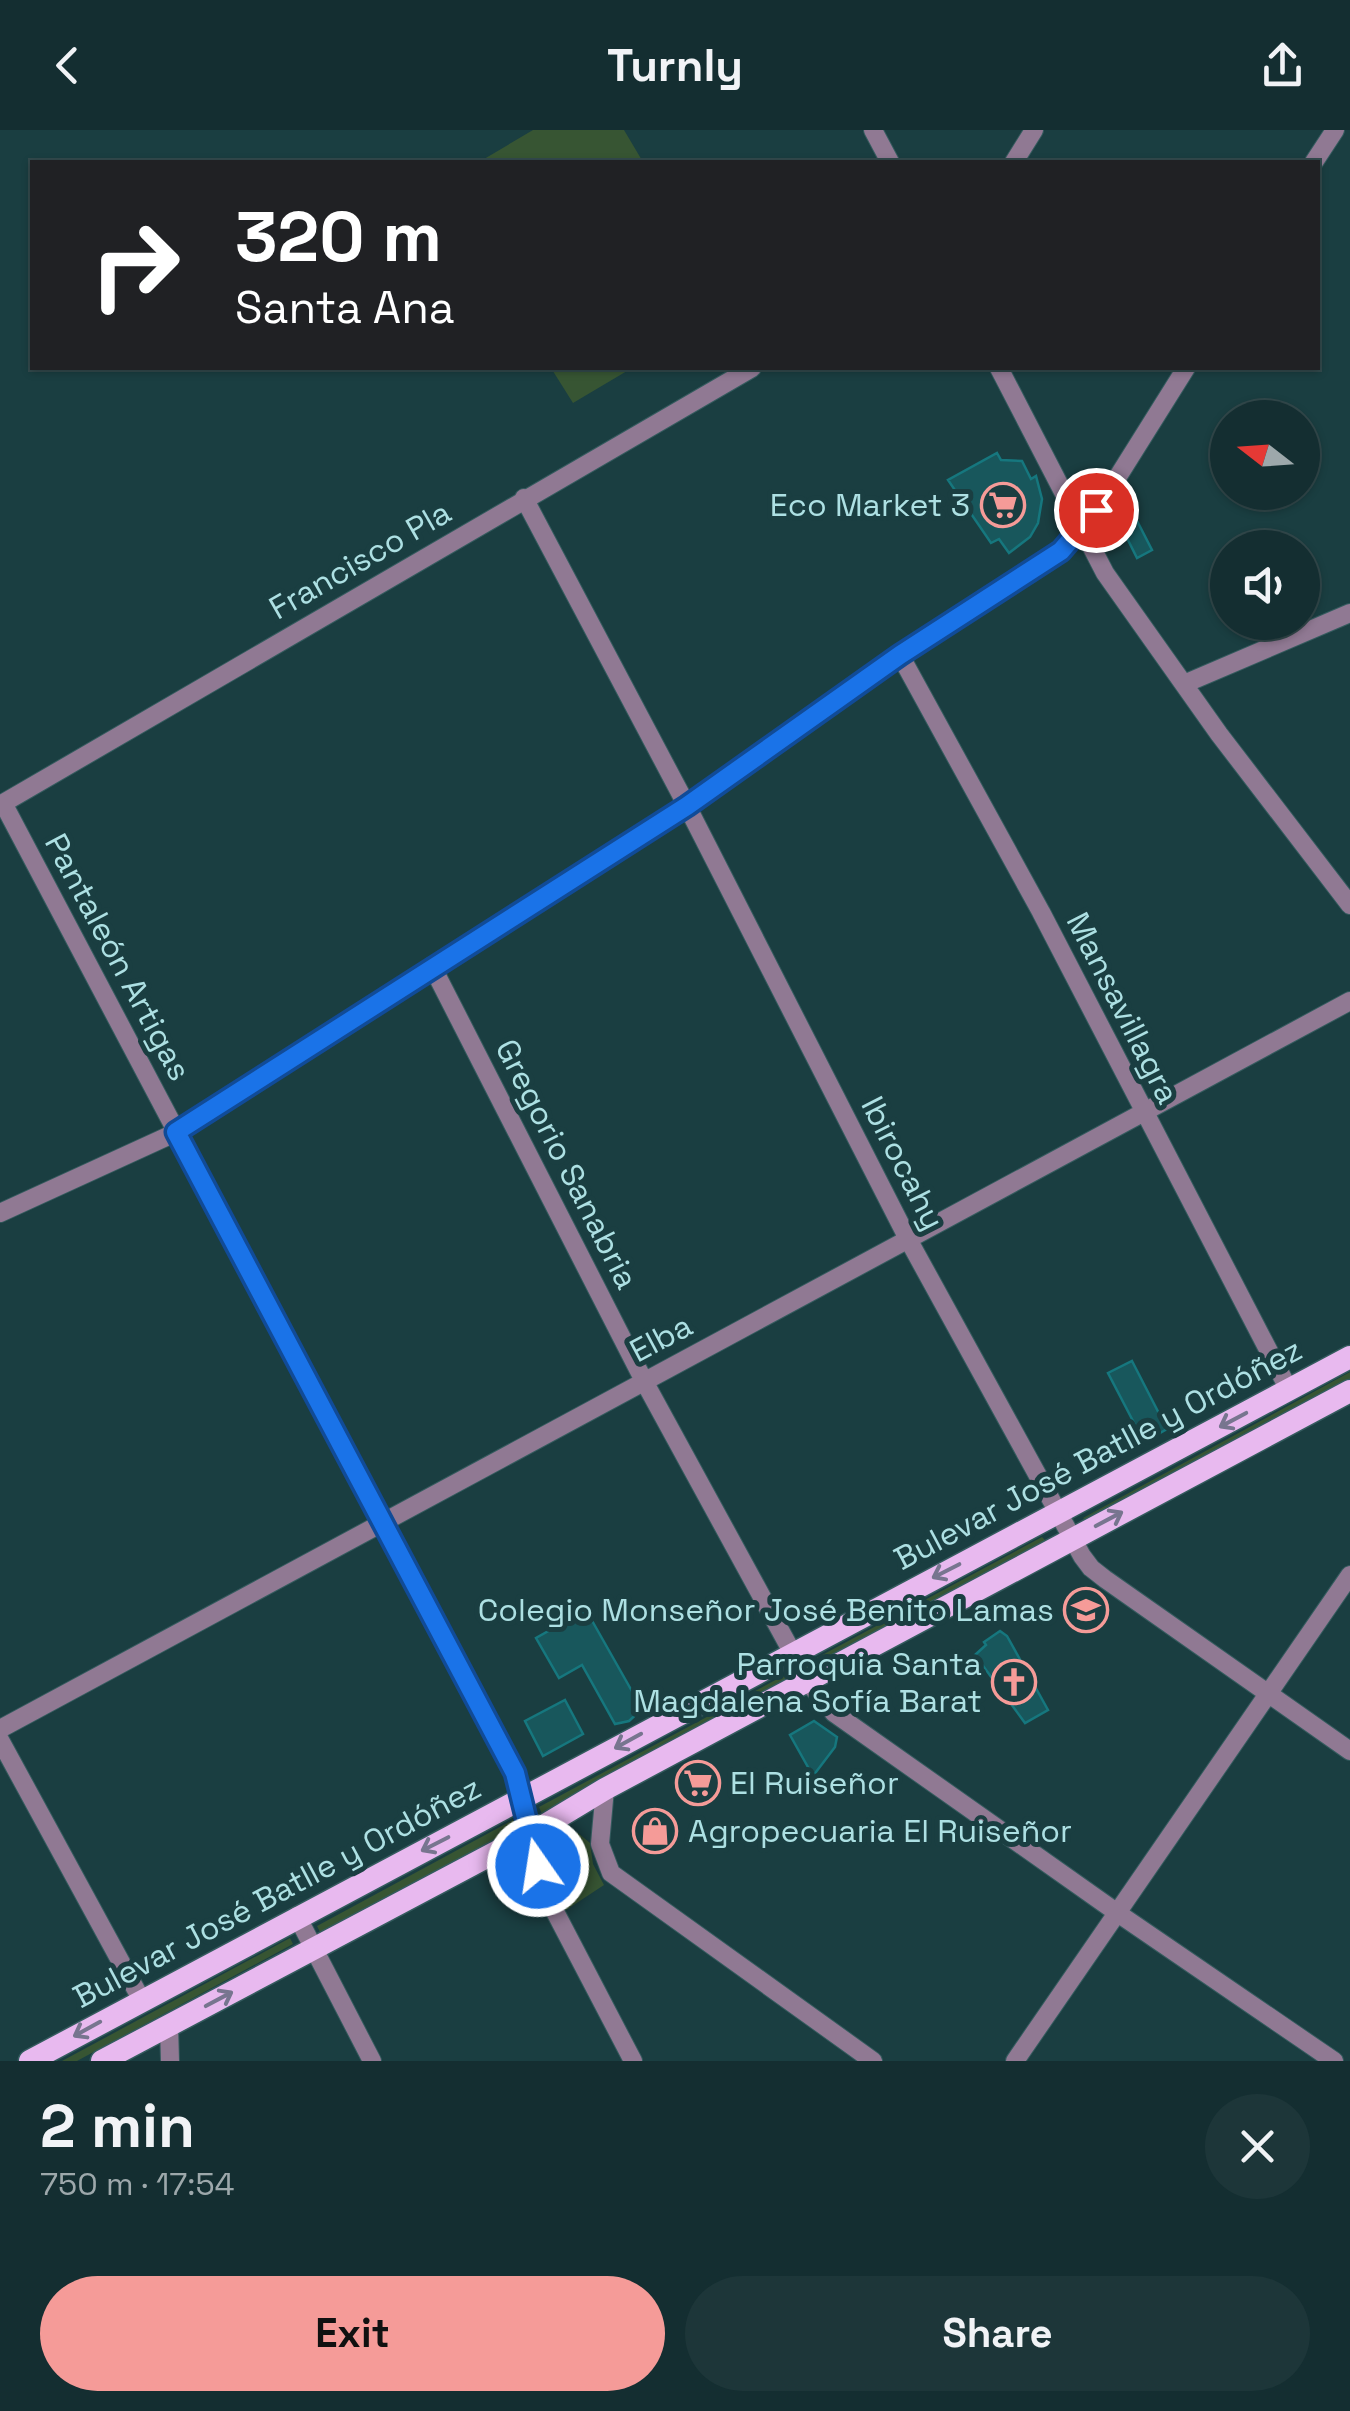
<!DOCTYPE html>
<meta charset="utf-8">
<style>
:root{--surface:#142e31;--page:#1d3639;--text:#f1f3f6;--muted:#9da8ab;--line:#334a4d;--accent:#f59b98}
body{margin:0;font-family:"Space Grotesk",sans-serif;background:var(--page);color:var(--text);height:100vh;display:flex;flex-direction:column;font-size:38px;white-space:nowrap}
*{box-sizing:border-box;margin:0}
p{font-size:32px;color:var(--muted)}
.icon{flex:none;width:55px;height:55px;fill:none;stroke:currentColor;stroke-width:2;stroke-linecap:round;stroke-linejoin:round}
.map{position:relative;height:1931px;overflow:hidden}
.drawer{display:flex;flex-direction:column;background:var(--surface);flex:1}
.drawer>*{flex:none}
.banner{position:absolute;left:30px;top:30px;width:1290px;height:210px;border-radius:0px;box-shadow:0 2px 8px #0004,0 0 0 2px var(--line);background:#202124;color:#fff;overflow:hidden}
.needle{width:65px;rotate:287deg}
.controls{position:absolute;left:1210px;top:270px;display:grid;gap:20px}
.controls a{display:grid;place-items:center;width:110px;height:110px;border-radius:50%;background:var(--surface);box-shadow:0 2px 8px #0004,0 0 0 2px var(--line);font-size:50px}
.pin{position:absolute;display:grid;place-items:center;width:85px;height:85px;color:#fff;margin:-42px;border:5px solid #fff;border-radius:50%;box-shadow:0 2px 10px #0007}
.me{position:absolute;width:110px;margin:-55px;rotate:347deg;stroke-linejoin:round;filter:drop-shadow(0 0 8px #0008)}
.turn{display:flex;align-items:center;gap:35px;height:210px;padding:0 40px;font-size:45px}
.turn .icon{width:130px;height:130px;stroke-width:2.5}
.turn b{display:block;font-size:70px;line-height:85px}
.round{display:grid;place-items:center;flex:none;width:105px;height:105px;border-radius:52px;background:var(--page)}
.summary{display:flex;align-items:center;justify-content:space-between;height:170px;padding:0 40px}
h1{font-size:60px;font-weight:600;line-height:75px}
.cta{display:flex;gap:20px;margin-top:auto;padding:20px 40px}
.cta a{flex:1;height:115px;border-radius:60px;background:var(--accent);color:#111;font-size:40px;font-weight:600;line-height:115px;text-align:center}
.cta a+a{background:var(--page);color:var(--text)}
header{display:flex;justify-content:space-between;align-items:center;height:130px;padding:0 40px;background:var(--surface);font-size:45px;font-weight:600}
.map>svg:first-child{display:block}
</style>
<header><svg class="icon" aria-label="back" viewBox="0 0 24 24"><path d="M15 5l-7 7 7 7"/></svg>Turnly<svg class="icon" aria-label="share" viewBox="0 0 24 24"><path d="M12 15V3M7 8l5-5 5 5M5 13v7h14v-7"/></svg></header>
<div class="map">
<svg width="1350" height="1931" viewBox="0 0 1350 1931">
<rect width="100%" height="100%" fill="#1a3e41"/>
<path fill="#375533" d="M 533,0 L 624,0 L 643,32 L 479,32 Z
M 551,238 L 632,238 L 573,273 Z
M 1350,1242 L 1350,1250 L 1085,1390 L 1083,1388 Z
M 1042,1407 L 1047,1412 L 542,1684 L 539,1677 Z
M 513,1690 L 516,1698 L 320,1802 L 317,1796 Z
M 565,1703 L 578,1703 L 590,1713 L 593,1734 L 604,1755 L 563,1782 L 548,1732 L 549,1711 Z
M 290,1808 L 293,1814 L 77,1931 L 62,1931 Z"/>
<path fill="#18575c" stroke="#16777e" stroke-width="2.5" d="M 997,323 L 1001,330 L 1022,331 L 1031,349 L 1036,346 L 1042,369 L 1038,393 L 1030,407 L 1009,423 L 999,409 L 991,413 L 948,350 Z
M 1133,383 L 1152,420 L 1137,428 L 1118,390 Z
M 1132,1231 L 1167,1299 L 1144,1312 L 1108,1243 Z
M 586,1480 L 642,1579 L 629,1591 L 615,1594 L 582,1535 L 559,1548 L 536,1508 Z
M 1000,1501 L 1007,1506 L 1048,1580 L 1025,1593 L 975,1525 L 986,1515 L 984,1512 Z
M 565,1570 L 583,1604 L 543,1626 L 525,1591 Z
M 814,1591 L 837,1607 L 835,1617 L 813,1646 L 790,1605 Z"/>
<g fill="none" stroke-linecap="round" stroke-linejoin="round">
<defs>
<path id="minor" d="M 873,0 L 890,32
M 1014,32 L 1034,0
M 1314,32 L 1335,0
M 999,238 L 1105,443 L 1219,604 L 1350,775
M 524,368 L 687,676 L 908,1109 L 1082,1426 L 1091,1438 L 1105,1449 L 1350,1621
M 900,525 L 1041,782 L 1289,1260
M 1184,554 L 1350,483
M 3,673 L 515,1643 L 551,1774 L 633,1931
M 0,675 L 752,238
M 432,836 L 644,1251 L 792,1522
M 0,1083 L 177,1002 L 687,676 L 900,525 L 1061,421 L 1097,380 L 1186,238
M 808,1552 L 834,1583 L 1119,1784 L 1334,1931
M 0,1599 L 1350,871
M 0,1610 L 141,1869
M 605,1659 L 600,1714 L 611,1743 L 873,1931
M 297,1786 L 372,1931
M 169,1895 L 170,1931
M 1015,1931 L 1350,1445"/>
<path id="major" d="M 30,1931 L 1350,1227
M 102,1931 L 532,1703 L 605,1659 L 1350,1261"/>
</defs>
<use href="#minor" stroke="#345b5e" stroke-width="20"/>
<use href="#major" stroke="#345b5e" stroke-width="25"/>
<use href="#minor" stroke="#907993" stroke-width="18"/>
<use href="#major" stroke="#e8b9ef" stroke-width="22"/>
</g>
<defs><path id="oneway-shaft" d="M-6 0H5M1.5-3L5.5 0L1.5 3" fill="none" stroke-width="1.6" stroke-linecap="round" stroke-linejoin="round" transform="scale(2.5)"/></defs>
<g stroke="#77758f">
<use href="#oneway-shaft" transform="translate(1233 1290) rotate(152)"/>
<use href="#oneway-shaft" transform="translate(1109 1389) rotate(-28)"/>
<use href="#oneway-shaft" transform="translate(946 1441) rotate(153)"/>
<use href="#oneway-shaft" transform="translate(628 1611) rotate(151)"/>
<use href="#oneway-shaft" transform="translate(435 1714) rotate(153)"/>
<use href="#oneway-shaft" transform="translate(219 1869) rotate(-28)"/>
<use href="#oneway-shaft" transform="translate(87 1899) rotate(151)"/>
</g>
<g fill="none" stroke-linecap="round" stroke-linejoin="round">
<defs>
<path id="route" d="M 538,1736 L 515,1643 L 176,1002 L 687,676 L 900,525 L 1061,421 L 1096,380"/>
</defs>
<use href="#route" stroke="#114b97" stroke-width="25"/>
<use href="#route" stroke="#1a73e8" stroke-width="18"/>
</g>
<defs>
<symbol id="supermarket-ring" viewBox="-11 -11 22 22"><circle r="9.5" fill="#1a3e41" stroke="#f59b98" stroke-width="1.5"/><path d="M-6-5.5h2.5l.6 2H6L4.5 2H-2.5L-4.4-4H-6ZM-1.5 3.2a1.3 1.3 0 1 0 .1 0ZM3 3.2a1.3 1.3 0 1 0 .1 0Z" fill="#f59b98"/></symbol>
<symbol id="school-ring" viewBox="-11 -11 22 22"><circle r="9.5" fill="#1a3e41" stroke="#f59b98" stroke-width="1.5"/><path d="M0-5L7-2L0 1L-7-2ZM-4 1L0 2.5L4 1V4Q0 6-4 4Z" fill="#f59b98"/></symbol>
<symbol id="church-ring" viewBox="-11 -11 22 22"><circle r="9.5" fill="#1a3e41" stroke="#f59b98" stroke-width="1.5"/><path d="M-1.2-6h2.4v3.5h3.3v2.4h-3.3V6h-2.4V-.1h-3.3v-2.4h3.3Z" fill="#f59b98"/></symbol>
<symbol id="shop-ring" viewBox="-11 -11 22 22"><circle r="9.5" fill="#1a3e41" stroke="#f59b98" stroke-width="1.5"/><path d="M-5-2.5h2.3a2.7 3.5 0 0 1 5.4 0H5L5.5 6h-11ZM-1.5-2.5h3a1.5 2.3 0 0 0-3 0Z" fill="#f59b98"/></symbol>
</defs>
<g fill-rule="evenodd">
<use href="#supermarket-ring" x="978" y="350" width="50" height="50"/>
<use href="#school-ring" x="1061" y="1455" width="50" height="50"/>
<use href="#church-ring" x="989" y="1527" width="50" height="50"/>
<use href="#supermarket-ring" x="673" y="1628" width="50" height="50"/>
<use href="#shop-ring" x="630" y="1676" width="50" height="50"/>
</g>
<g text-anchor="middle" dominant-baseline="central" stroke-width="10" stroke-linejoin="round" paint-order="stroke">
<g font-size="32" fill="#ade0e3" stroke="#1a3e41" text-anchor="end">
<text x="970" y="375">Eco Market 3</text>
<text x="1054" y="1480">Colegio Monseñor José Benito Lamas</text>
<text x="982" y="1534">Parroquia Santa<tspan x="982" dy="37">Magdalena Sofía Barat</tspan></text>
<text x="730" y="1653" text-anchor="start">El Ruiseñor</text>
<text x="688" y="1701" text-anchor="start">Agropecuaria El Ruiseñor</text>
</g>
<g font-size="32" fill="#ade0e3" stroke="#1a3e41">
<text transform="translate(360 430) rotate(-30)">Francisco Pla</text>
<text transform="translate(118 827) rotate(62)">Pantaleón Artigas</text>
<text transform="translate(1123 878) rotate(63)">Mansavillagra</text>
<text transform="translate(903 1033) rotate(63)">Ibirocahy</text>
<text transform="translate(567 1034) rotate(63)">Gregorio Sanabria</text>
<text transform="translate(661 1208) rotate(-28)">Elba</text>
<text transform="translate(1098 1324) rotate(-28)">Bulevar José Batlle y Ordóñez</text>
<text transform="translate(277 1762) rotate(-28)">Bulevar José Batlle y Ordóñez</text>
</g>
</g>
</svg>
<div class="controls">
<a><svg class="needle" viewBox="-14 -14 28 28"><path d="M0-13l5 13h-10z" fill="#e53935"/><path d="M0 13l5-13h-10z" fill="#9da8ab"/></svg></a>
<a><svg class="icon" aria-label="sound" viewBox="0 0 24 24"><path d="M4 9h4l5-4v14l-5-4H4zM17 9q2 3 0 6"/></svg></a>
</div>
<div class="pin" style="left:1096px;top:380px;background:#d93025"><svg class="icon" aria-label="arrive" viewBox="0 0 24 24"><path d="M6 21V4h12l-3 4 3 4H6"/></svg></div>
<svg class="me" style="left:538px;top:1736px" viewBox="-20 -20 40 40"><circle r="17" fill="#1a73e8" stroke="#fff" stroke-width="3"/><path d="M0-11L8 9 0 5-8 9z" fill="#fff"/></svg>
<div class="banner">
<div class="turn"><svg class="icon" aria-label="right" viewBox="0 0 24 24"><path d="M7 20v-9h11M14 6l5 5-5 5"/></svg><div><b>320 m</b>Santa Ana</div></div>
</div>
</div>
<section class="drawer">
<div class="summary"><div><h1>2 min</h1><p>750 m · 17:54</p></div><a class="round"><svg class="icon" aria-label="close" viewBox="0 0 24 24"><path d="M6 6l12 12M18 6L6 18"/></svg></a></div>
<div class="cta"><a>Exit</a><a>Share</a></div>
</section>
